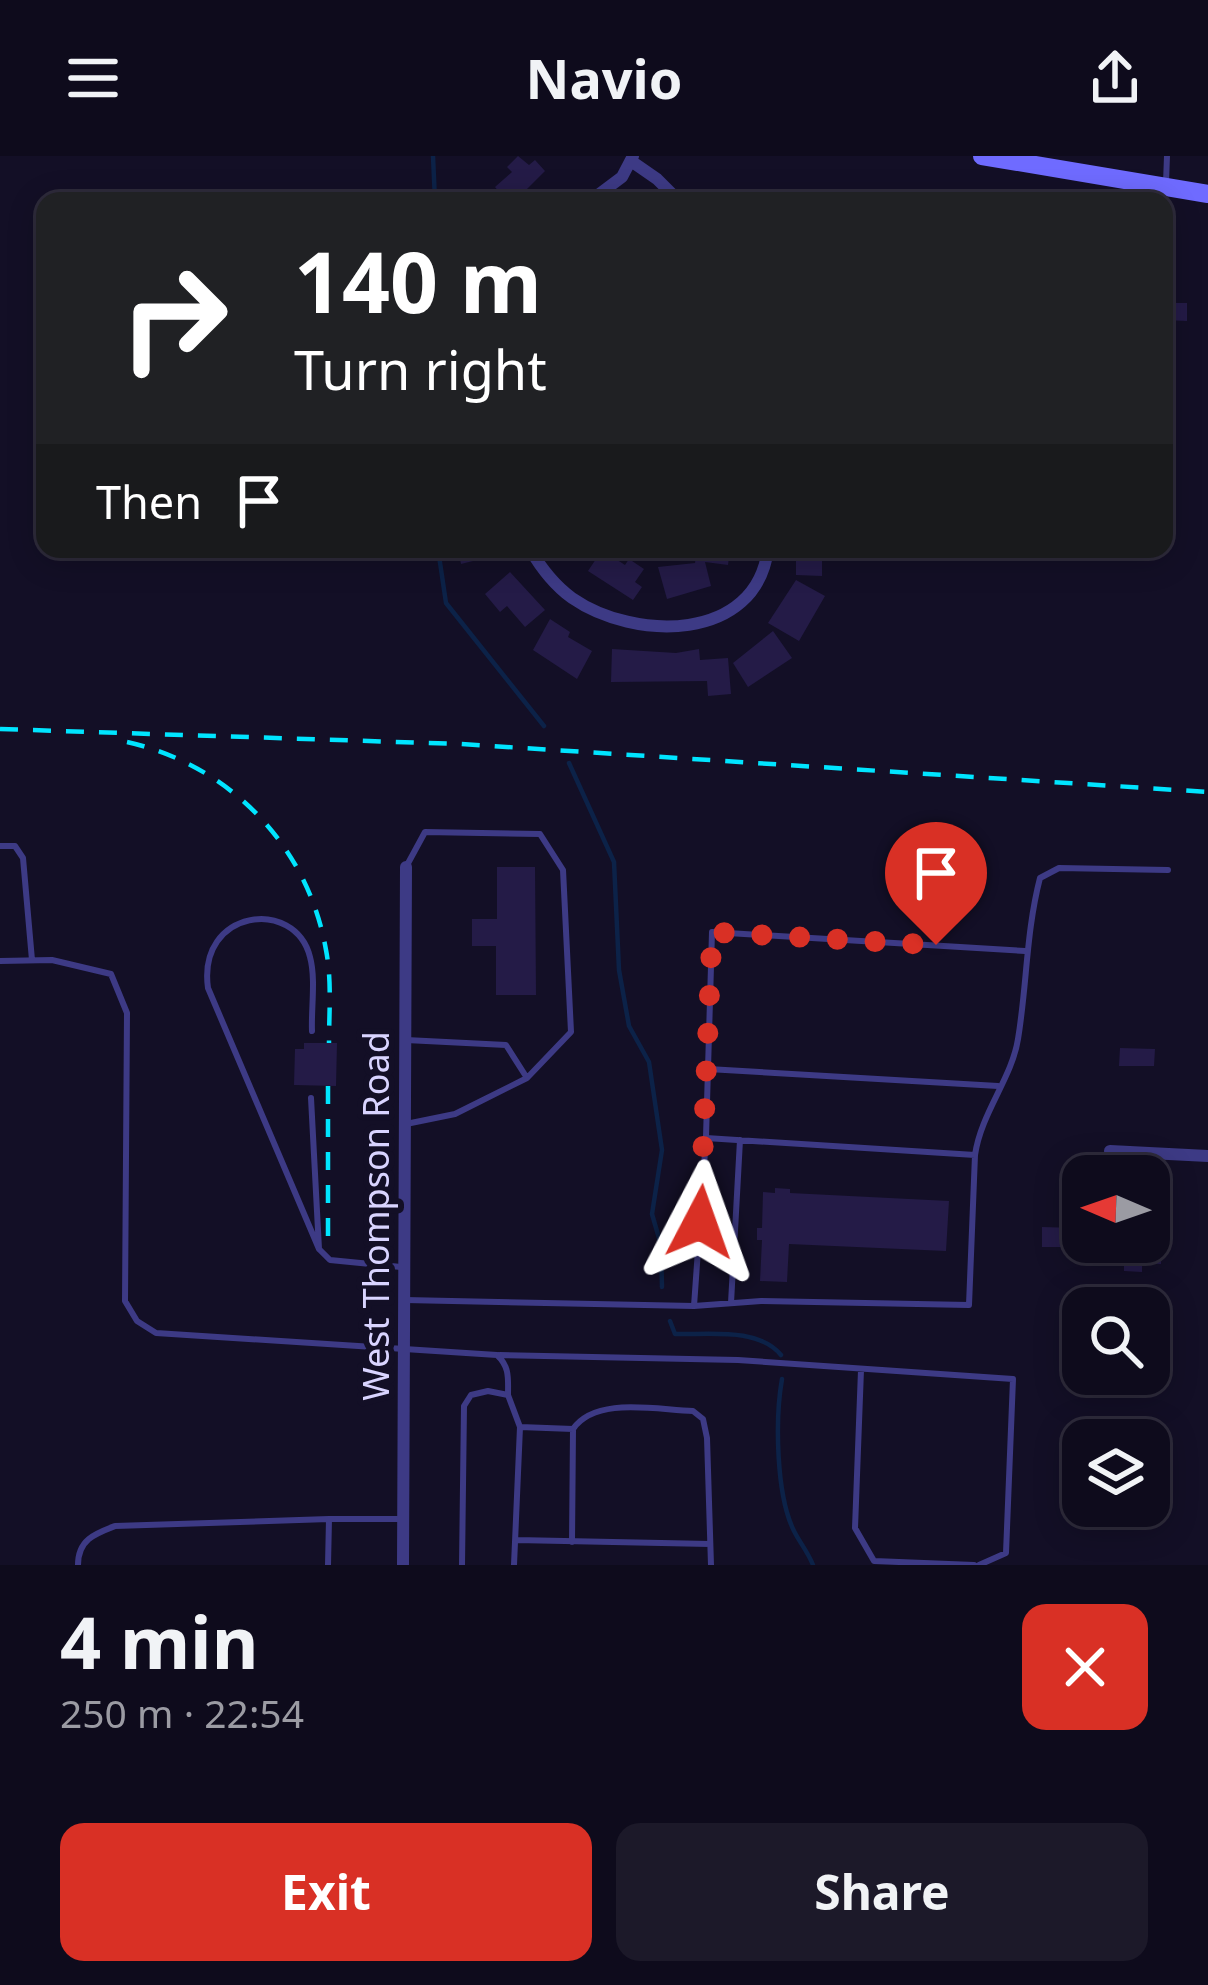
<!DOCTYPE html>
<meta charset="utf-8">
<style>
:root{--surface:#0e0b1c;--page:#1c1929;--text:#f1f3f6;--muted:#9b9ba3;--line:#2e2b3b;--accent:#d93025}
body{margin:0;font-family:"Noto Sans",sans-serif;background:var(--page);color:var(--text);height:100vh;display:flex;flex-direction:column;font-size:45px;white-space:nowrap}
*{box-sizing:border-box;margin:0}
p{font-size:39px;color:var(--muted)}
.icon{flex:none;width:66px;height:66px;fill:none;stroke:currentColor;stroke-width:2;stroke-linecap:round;stroke-linejoin:round}
.map{position:relative;height:1409px;overflow:hidden}
.side{display:flex;flex-direction:column;background:var(--surface);flex:1}
.side>*{flex:none}
.hud{position:absolute;left:36px;top:36px;width:1137px;height:366px;border-radius:24px;box-shadow:0 6px 30px #0003,0 0 0 3px var(--line);background:#202124;color:#fff;overflow:hidden}
.needle{width:78px;rotate:272deg}
.tools{position:absolute;left:1062px;top:999px;display:grid;gap:24px}
.tools a{display:grid;place-items:center;width:108px;height:108px;border-radius:24px;background:var(--surface);box-shadow:0 6px 30px #0003,0 0 0 3px var(--line);font-size:60px}
.pin{position:absolute;display:grid;place-items:center;width:102px;height:102px;color:#fff;margin:-123px -51px;border-radius:50% 50% 50% 0;rotate:-45deg;box-shadow:0 0 12px #0007}
.pin .icon{rotate:45deg}
.me{position:absolute;width:132px;margin:-66px;rotate:4deg;stroke-linejoin:round;filter:drop-shadow(0 0 9px #0008)}
.turn{display:flex;align-items:center;gap:42px;height:252px;padding:0 60px;font-size:54px}
.turn .icon{width:156px;height:156px;stroke-width:2.5}
.turn b{display:block;font-size:84px;line-height:102px}
.then{display:flex;align-items:center;height:114px;padding:0 60px;background:#0003;gap:24px;font-size:45px}
.round{display:grid;place-items:center;flex:none;width:126px;height:126px;border-radius:24px;background:var(--page)}
.summary{display:flex;align-items:center;justify-content:space-between;height:204px;padding:0 60px}
h1{font-size:72px;font-weight:700;line-height:90px}
.cta{display:flex;gap:24px;margin-top:auto;padding:24px 60px}
.cta a{flex:1;height:138px;border-radius:24px;background:var(--accent);color:#fff;font-size:48px;font-weight:700;line-height:138px;text-align:center}
.cta a+a{background:var(--page);color:var(--text)}
header{display:flex;justify-content:space-between;align-items:center;height:156px;padding:0 60px;background:var(--surface);font-size:54px;font-weight:700}
.map>svg:first-child{display:block}
</style>
<header><svg class="icon" aria-label="menu" viewBox="0 0 24 24"><path d="M4 6h16M4 12h16M4 18h16"/></svg>Navio<svg class="icon" aria-label="share" viewBox="0 0 24 24"><path d="M12 15V3M7 8l5-5 5 5M5 13v7h14v-7"/></svg></header>
<div class="map">
<svg width="1208" height="1409" viewBox="0 0 1208 1409">
<rect width="100%" height="100%" fill="#130f26"/>
<g fill="none" stroke-linecap="round" stroke-linejoin="round">
<path stroke="#0c2248" stroke-width="4.5" d="M 433,0 L 435,45
M 438,393 L 446,447 L 544,570
M 569,607 L 614,706 L 619,814 L 629,870 L 649,906 L 662,994 L 652,1058 L 661,1089 L 662,1131
M 670,1165 L 675,1178 C 708,1179 758,1171 781,1199
M 782,1223 C 775,1263 776,1339 794,1375 C 800,1387 808,1396 813,1409"/>
</g>
<path fill="#241b47" d="M 518,0 L 529,9 L 535,4 L 545,15 L 520,40 L 524,45 L 506,45 L 495,31 L 512,16 L 507,11 Z
M 1164,147 L 1187,147 L 1187,165 L 1164,164 Z
M 458,393 L 504,393 L 505,397 L 461,408 Z
M 697,393 L 730,393 L 728,409 L 705,406 L 711,430 L 667,443 L 658,411 L 695,407 Z
M 796,393 L 822,393 L 822,420 L 796,419 Z
M 602,394 L 625,409 L 629,403 L 644,413 L 635,426 L 642,431 L 633,444 L 588,415 Z
M 510,416 L 545,454 L 525,471 L 507,450 L 500,456 L 485,438 Z
M 796,424 L 825,440 L 799,485 L 768,467 Z
M 550,463 L 570,476 L 568,481 L 592,495 L 577,523 L 533,494 Z
M 773,475 L 792,502 L 748,531 L 733,507 Z
M 612,493 L 676,497 L 699,493 L 700,504 L 728,502 L 731,538 L 708,540 L 707,525 L 611,526 Z
M 497,711 L 535,711 L 536,839 L 496,839 L 496,790 L 472,790 L 472,763 L 497,763 Z
M 304,887 L 337,887 L 336,930 L 294,929 L 295,893 L 304,893 Z
M 1120,892 L 1155,893 L 1154,910 L 1119,910 Z
M 775,1032 L 790,1033 L 790,1037 L 949,1045 L 946,1095 L 789,1088 L 787,1126 L 760,1125 L 762,1084 L 757,1084 L 757,1072 L 762,1072 L 763,1036 L 775,1037 Z
M 1042,1071 L 1077,1072 L 1077,1091 L 1042,1091 Z
M 1149,1080 L 1162,1080 L 1161,1108 L 1142,1107 L 1142,1116 L 1124,1115 L 1124,1086 L 1149,1086 Z"/>
<g fill="none" stroke-linecap="round" stroke-linejoin="round">
<path stroke="#3d3a85" stroke-width="6" d="M 1166,27 L 1167,0
M 0,690 L 15,690 L 23,702 L 32,804
M 0,805 L 52,804 L 111,818 L 127,857 L 125,1145 L 137,1165 L 156,1177 L 497,1199 C 510,1211 508,1223 508,1239
M 312,875 C 311,853 316,823 310,801 C 295,741 197,753 208,832 L 319,1093
M 406,884 L 506,889 L 527,922
M 708,913 L 998,930
M 311,942 L 319,1093 L 330,1104 L 401,1111
M 406,968 L 455,958 L 527,922 L 571,876 L 563,714 L 540,678 L 425,676 L 406,711
M 706,981 L 712,776 L 1025,795
M 975,999 C 981,957 1012,922 1018,883 C 1027,829 1026,776 1040,722 L 1059,712 L 1168,714
M 405,1144 L 694,1150 L 761,1145 L 969,1149 L 975,999 L 706,982 L 694,1150
M 731,1147 L 740,984
M 500,1199 L 738,1204 L 1013,1223 L 1006,1397 L 979,1409
M 861,1214 L 855,1372 L 874,1405 L 974,1409
M 520,1271 L 573,1273 C 596,1240 656,1254 693,1255 L 703,1263 L 707,1282 L 711,1409
M 516,1384 L 710,1388
M 572,1386 L 573,1273
M 78,1409 C 78,1384 94,1378 115,1370 L 329,1363
M 328,1409 L 329,1363 L 403,1363
M 462,1409 L 464,1250 L 471,1239 L 488,1235 L 508,1239 L 520,1271 L 514,1409"/>
<path stroke="#3d3a85" stroke-width="12" d="M 631,5 L 657,23 L 679,45
M 590,45 L 622,21 L 633,0
M 530,393 C 541,412 554,429 572,442 C 634,485 756,487 768,393
M 1110,995 L 1208,1000
M 403,1409 L 406,711"/>
<path stroke="#6f6bff" stroke-width="18" d="M 982,0 L 1208,38"/>
<path stroke="#00e5ff" stroke-width="4.5" stroke-dasharray="18 15" stroke-linecap="butt" d="M 0,573 L 460,588 L 1208,636
M 127,586 C 230,609 308,690 326,794 C 332,825 329,857 329,887
M 328,1080 L 328,929"/>
</g>
<g fill="none" stroke-linecap="round" stroke-linejoin="round">
<path stroke="#d93025" stroke-width="21" stroke-dasharray="0 37.8" d="M 700,1066 L 712,776 L 936,789"/>
</g>
<g text-anchor="middle" dominant-baseline="central" stroke-width="12" stroke-linejoin="round" paint-order="stroke">
<g font-size="36" fill="#d9d4ff" stroke="#130f26">
<text transform="translate(375 1060) rotate(-90)">West Thompson Road</text>
</g>
</g>
</svg>
<div class="tools">
<a><svg class="needle" viewBox="-14 -14 28 28"><path d="M0-13l5 13h-10z" fill="#e53935"/><path d="M0 13l5-13h-10z" fill="#9b9ba3"/></svg></a>
<a><svg class="icon" aria-label="search" viewBox="0 0 24 24"><circle cx="10" cy="10" r="6"/><path d="M15 15l6 6"/></svg></a>
<a><svg class="icon" aria-label="layers" viewBox="0 0 24 24"><path d="M12 4l9 5-9 5-9-5zM3 14l9 5 9-5"/></svg></a>
</div>
<div class="pin" style="left:936px;top:789px;background:#d93025"><svg class="icon" aria-label="arrive" viewBox="0 0 24 24"><path d="M6 21V4h12l-3 4 3 4H6"/></svg></div>
<svg class="me" style="left:700px;top:1066px" viewBox="-20 -20 40 40"><path d="M0-17L14 15 0 8-14 15z" fill="#d93025" stroke="#fff" stroke-width="4"/></svg>
<div class="hud">
<div class="turn"><svg class="icon" aria-label="right" viewBox="0 0 24 24"><path d="M7 20v-9h11M14 6l5 5-5 5"/></svg><div><b>140 m</b>Turn right</div></div>
<div class="then">Then<svg class="icon" aria-label="arrive" viewBox="0 0 24 24"><path d="M6 21V4h12l-3 4 3 4H6"/></svg></div>
</div>
</div>
<section class="side">
<div class="summary"><div><h1>4 min</h1><p>250 m · 22:54</p></div><a class="round" style="background:#d93025;color:#fff"><svg class="icon" aria-label="close" viewBox="0 0 24 24"><path d="M6 6l12 12M18 6L6 18"/></svg></a></div>
<div class="cta"><a>Exit</a><a>Share</a></div>
</section>
